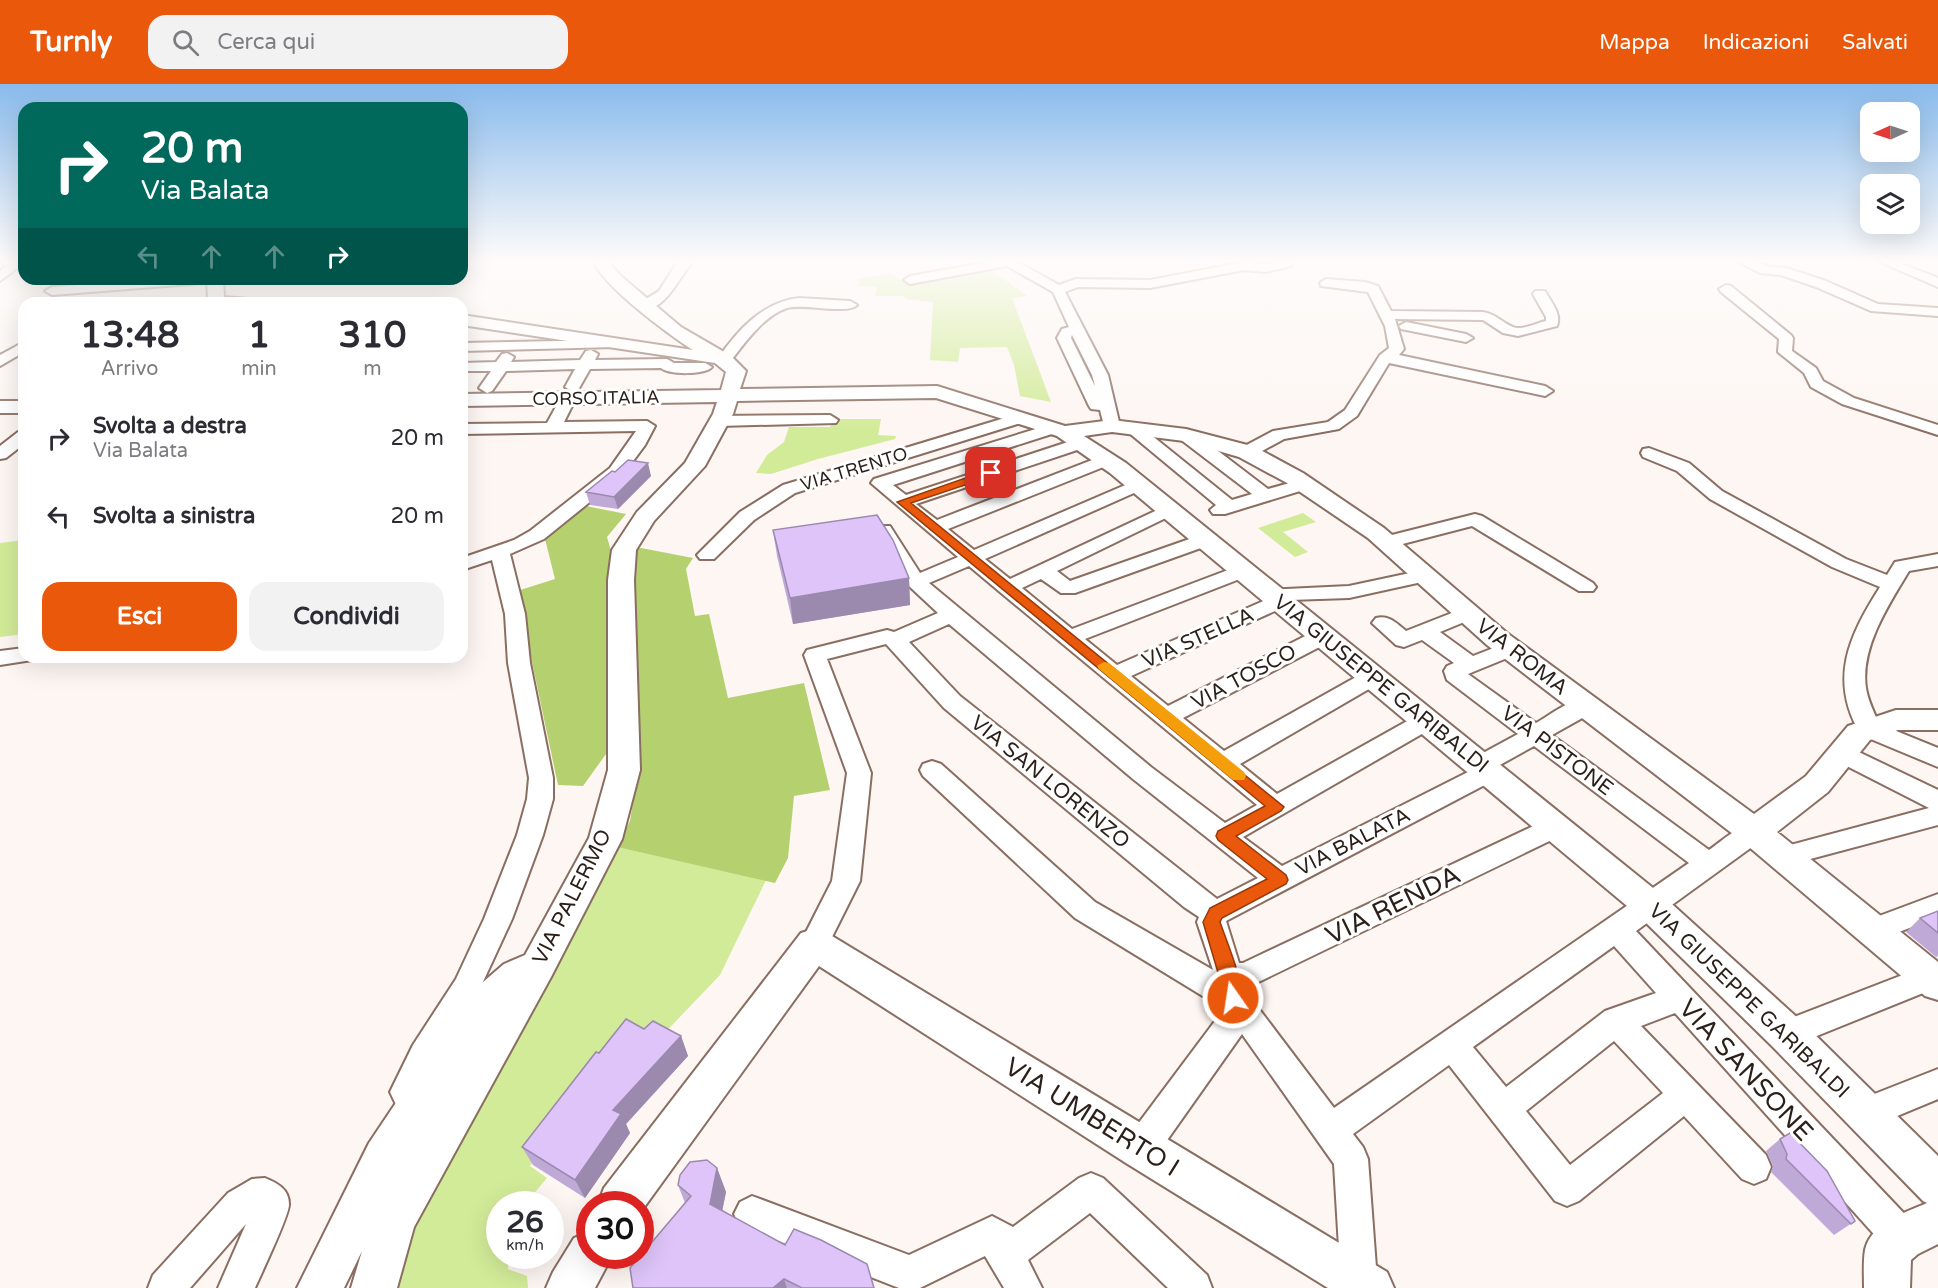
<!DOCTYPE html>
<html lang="it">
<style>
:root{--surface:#fff;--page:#f2f2f3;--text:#2b2b33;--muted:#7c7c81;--accent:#ea580c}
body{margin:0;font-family:"Varela Round",sans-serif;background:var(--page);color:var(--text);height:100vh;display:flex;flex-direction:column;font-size:22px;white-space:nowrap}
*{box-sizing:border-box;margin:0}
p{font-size:20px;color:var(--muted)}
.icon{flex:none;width:33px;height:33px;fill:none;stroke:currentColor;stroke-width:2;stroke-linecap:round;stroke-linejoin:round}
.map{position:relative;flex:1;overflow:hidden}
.side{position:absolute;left:18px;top:213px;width:450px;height:366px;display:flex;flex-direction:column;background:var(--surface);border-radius:18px;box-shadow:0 6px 24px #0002}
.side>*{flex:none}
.hud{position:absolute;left:18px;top:18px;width:450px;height:183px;border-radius:18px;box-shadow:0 6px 24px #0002;background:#00695c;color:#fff;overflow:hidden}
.needle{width:39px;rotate:267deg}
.tools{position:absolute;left:1860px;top:18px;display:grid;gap:12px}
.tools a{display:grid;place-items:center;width:60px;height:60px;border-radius:12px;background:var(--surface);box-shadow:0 6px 24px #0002;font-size:30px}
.speed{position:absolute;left:486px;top:1107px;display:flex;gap:12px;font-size:30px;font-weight:700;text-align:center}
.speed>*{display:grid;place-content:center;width:78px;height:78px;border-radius:50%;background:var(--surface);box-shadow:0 6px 24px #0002;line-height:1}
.speed small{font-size:15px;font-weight:400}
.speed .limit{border:9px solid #d22;background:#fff;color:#111}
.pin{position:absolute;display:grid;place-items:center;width:51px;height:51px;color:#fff;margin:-26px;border-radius:12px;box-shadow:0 3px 9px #0006}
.me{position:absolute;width:66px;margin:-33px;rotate:347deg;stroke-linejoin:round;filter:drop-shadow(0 0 4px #0008)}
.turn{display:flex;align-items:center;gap:21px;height:126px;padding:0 24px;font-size:27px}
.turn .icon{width:78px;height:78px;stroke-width:2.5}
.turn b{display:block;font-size:42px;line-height:51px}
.lanes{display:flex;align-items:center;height:57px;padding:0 24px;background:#0003;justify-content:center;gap:30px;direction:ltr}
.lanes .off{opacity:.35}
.eta{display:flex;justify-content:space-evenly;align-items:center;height:102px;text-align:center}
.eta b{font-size:36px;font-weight:700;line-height:42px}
.button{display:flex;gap:12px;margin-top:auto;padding:12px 24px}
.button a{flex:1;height:69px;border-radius:18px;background:var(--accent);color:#fff;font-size:24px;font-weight:700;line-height:69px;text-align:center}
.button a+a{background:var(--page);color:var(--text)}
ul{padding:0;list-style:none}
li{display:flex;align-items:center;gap:18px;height:78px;padding:0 24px}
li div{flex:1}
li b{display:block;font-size:22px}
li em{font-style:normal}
header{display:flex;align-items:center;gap:36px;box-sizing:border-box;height:84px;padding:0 30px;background:var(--accent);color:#fff}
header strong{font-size:28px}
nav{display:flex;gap:33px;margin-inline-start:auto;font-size:21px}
.search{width:420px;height:54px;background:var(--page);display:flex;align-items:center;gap:15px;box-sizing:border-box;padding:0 21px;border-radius:18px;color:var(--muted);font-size:22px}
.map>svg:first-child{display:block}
</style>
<header>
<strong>Turnly</strong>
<div class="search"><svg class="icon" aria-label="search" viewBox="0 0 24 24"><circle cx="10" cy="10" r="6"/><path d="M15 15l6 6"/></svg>Cerca qui</div>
<nav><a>Mappa</a><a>Indicazioni</a><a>Salvati</a></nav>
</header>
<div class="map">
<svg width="1938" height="1204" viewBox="0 0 1938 1204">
<rect width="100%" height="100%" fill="#fdf6f3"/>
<path fill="#d2eb98" d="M 986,182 L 1027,212 L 1012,214 L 1051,318 L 1020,312 L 1014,281 L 1007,263 L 960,264 L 958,278 L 930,276 L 933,218 L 906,215 L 903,212 L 875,212 L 877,203 L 858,202 L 858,195 L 890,189 L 900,195 L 910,196 Z
M 835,335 L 881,335 L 878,351 L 896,352 L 895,355 L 818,375 L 771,390 L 756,389 L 767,371 L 784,358 L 789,343 L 830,343 Z
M 1303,429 L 1316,438 L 1283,448 L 1308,468 L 1295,473 L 1258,444 Z
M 24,456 L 24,550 L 0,553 L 0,459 Z
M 617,763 L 766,796 L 720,891 L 655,959 L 609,982 L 530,1082 L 547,1094 L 525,1120 L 500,1120 L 500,1172 L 509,1172 L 508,1185 L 527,1192 L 528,1204 L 395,1204 L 413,1143 Z"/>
<path fill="#b5d16f" d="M 586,422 L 626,430 L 607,453 L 611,467 L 615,669 L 606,670 L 583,702 L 558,701 L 517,507 L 555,495 L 545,455 Z
M 636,463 L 693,474 L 686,485 L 695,532 L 709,530 L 728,614 L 804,599 L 830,706 L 794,712 L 788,774 L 775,799 L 617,763 L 630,737 L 638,686 L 632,574 Z"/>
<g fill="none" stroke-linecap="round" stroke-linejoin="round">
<defs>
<path id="minor" d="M 1,177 L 15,177 L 20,182 L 0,197 L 0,187 L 6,182 Z
M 678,177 L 694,177 C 680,189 666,230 641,224 L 639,221 L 641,218 L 659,207 Z
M 994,177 L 1016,177 L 1059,201 L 1076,195 L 1150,196 L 1244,178 L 1266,180 L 1292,177 L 1293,179 L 1291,182 L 1266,188 L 1244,186 L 1150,204 L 1078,203 L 1065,208 L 1108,291 L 1120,342 L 1112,347 L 1104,342 L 1100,326 L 1091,325 L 1089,322 L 1057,254 L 1062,245 L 1069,243 L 1053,208 L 1007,182 L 910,200 L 904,196 L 910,192 ZM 1072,251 L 1092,291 L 1095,302 L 1071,254 Z
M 1737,177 L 1754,177 L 1766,182 L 1786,184 L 1826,197 L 1878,220 L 1938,224 L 1938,232 L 1871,227 L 1816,203 L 1781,191 L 1760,189 Z
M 1878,177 L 1895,177 L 1938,194 L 1938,203 Z
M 155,195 L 210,195 L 204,199 L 52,211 L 45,207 L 52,203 Z
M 1326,195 L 1365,198 L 1378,202 L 1391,227 L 1483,228 C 1496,230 1501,238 1513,243 C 1522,247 1536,239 1546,237 L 1546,233 L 1533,210 L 1535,207 L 1545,207 C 1551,218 1562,230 1557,242 L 1518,252 L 1503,249 L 1483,236 L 1395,235 L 1404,265 L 1399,271 L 1545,302 L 1553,307 L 1545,312 L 1389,279 L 1357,332 L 1339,345 L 1284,355 L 1253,372 L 1241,372 L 1239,368 L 1241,364 L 1273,347 L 1328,338 L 1345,326 L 1380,271 L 1389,264 L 1385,242 L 1368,208 L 1321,202 L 1320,199 Z
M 1726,201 L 1731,202 L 1791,251 L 1793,254 L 1792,267 L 1816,284 L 1823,297 L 1854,314 L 1938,341 L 1938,351 L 1842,320 L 1811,303 L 1804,289 L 1778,268 L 1779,255 L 1721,208 L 1719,205 Z
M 799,214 L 850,217 L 857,221 C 847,231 804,219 787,224 C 763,232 744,260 729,279 L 719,279 L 717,276 C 737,247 762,218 799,214 Z
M 1406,238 L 1466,250 L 1473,254 L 1466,258 L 1401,245 L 1399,242 Z
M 610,256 L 617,260 L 615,263 L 462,267 L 462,259 Z
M 24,258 L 24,268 L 0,282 L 0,271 Z
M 591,266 L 598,270 L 595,276 L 667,275 L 674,279 L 705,279 L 712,283 C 705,291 669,291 661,284 L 590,285 L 578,306 L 573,308 L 565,303 L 575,285 L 506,287 L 492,307 L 487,309 L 479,304 L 491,287 L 462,287 L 462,279 L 496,278 L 502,270 L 507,269 L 514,273 L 511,278 L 580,276 L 586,267 Z
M 564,317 L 572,322 L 564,338 L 647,337 L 655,342 L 645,361 L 622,392 L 544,455 L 510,470 L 525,530 L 530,579 L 553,694 L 553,715 L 543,751 L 512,835 L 476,913 L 435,981 L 423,1008 L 426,1016 L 421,1027 L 410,1032 L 399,1027 L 390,1008 L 413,961 L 456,895 L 484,835 L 517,751 L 527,715 L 529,694 L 508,579 L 505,530 L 492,476 L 462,486 L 462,474 L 514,456 L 530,447 L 610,384 L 636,347 L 462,350 L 462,340 L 547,339 L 558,319 Z
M 1021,329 L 1027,331 L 1029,334 L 1027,337 L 795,409 L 754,436 L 714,475 L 700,475 L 697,471 L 740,428 L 783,401 Z
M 830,331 L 838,336 L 836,339 L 719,342 L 711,337 L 719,332 Z
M 1052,340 L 1058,342 L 1060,345 L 1058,348 L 893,401 L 906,411 L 1080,354 L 1088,359 L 1086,363 L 916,420 L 937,436 L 1105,371 L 1111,372 L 1114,376 L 1111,380 L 948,445 L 974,466 L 1137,396 L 1143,397 L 1146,401 L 1143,405 L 985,475 L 1010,495 L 1168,421 L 1174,422 L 1177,426 L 1174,430 L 1057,487 L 1070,497 L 1198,452 L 1212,452 L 1215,456 L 1212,460 L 1075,509 L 1061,509 L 1041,495 L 1022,504 L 1072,545 L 1236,483 L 1250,483 L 1253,487 L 1250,491 L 1085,555 L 1117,581 L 1268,515 L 1262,510 L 1265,506 L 1349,502 L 1424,486 L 1431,488 L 1434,492 L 1431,496 L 1349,514 L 1290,516 L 1288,521 L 1131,592 L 1168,622 L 1315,547 L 1323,545 L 1331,547 L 1334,552 L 1331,557 L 1183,634 L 1224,667 L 1365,588 L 1373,586 L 1381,588 L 1384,593 L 1381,598 L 1240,680 L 1277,710 L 1418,631 L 1426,629 L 1434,631 L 1438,637 L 1434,643 L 1243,753 L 1282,782 L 1472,686 L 1469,681 L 1472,675 L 1518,650 L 1447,596 L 1444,587 L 1447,582 L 1454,579 L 1422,556 L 1404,563 L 1396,561 L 1372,539 L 1376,534 C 1389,531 1396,539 1406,547 L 1467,523 L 1474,524 L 1477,529 L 1474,534 L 1440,548 L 1473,572 L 1509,558 L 1517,560 L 1520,565 L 1517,570 L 1468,590 L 1536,639 C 1552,630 1574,611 1593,616 L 1596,622 L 1593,628 L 1552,651 L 1709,766 C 1725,755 1744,735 1763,741 L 1767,748 L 1763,755 L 1636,847 L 1915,1141 L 1920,1154 L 1915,1167 L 1902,1172 L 1889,1167 L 1675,929 L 1641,942 L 1766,1071 L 1771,1083 L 1766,1095 L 1754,1100 L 1742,1095 L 1684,1032 L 1579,1117 L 1567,1122 L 1555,1117 L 1449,981 L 1353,1050 L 1363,1063 L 1368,1075 L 1377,1197 L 1374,1204 L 1344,1204 L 1341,1197 L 1334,1080 L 1242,950 L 1153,1076 L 1141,1081 L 1129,1076 L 1124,1064 L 1129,1052 L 1224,925 L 1075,834 L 923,692 L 920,686 L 923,680 L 932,677 L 941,680 L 1095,818 L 1213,886 L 1197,838 L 1199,833 L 1184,823 L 944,624 L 886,560 L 827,575 L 871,689 L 860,797 L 824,869 L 814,872 L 804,869 L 800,860 L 832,797 L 847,689 L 804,571 L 807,566 L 887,546 L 894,548 L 938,529 L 909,502 L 874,446 L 876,442 L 890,442 L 920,489 L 958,473 L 871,399 L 874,395 ZM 969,482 L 1000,508 L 1257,721 L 1225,739 L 1151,683 L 929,499 ZM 949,540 L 1133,695 L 1258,794 L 1217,815 L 960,612 L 909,558 ZM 1534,662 L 1689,779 L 1334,1024 L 1247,909 L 1246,904 L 1564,750 L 1568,743 L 1564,736 L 1555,733 L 1546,736 L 1243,879 L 1239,879 L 1226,837 L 1498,694 L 1501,688 L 1498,682 ZM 1614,862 L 1656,909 L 1605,927 L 1506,1003 L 1473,963 ZM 1614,957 L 1663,1009 L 1570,1081 L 1526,1027 Z
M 1134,340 L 1140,342 L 1232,416 L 1252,410 L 1180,355 L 1178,351 L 1180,347 L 1192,347 L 1268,405 L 1304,395 L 1310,396 L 1313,400 L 1310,404 L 1225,430 L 1213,430 L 1210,426 L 1216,421 L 1128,348 L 1126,345 L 1128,342 Z
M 24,347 L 24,360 L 6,374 L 0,375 L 0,362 L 18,348 Z
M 1649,364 L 1689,379 L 1722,407 L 1846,475 L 1887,491 L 1895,478 L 1938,470 L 1938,482 L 1909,487 C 1889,520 1860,564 1866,604 C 1868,617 1874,628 1879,640 L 1938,664 L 1938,683 L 1861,651 C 1828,596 1849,552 1880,503 L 1832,483 L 1710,415 L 1677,387 L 1643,373 L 1641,369 L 1643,365 Z
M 1475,430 L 1482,432 L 1593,499 L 1596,503 L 1593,507 L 1579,507 L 1472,442 L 1387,464 L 1380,462 L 1377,458 L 1380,454 Z
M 24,564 L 24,573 L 34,573 L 32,576 L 0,581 L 0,567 Z
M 1842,660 L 1938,706 L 1938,741 L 1784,782 L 1775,779 L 1771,772 L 1775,765 L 1929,724 L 1833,675 L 1830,669 L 1833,663 Z
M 1938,810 L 1938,833 L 1873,858 L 1863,854 L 1859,846 L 1863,838 Z
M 1931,880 L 1938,883 L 1938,903 L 1787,964 L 1776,960 L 1772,950 L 1776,940 Z
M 1938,985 L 1938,1015 L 1866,1045 L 1854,1040 L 1850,1029 L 1854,1018 Z
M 1091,1089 L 1103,1094 L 1207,1191 L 1212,1204 L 1168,1204 L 1090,1129 L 1028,1176 L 1042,1204 L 1004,1204 L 985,1172 L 920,1204 L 899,1204 L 740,1142 L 734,1130 L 740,1118 L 752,1112 L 909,1171 L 992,1132 L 1013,1143 L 1079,1094 Z
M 265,1094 C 277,1099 289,1105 289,1120 C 290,1130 261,1190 255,1204 L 218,1204 L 246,1140 L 190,1204 L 148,1204 L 153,1191 L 228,1109 L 252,1095 Z"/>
<path id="tertiary" d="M 594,177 L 610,177 L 612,182 L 622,193 L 681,243 L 731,272 L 746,287 L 740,305 L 937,302 L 1065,342 L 1112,336 L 1186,345 L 1255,363 L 1303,389 L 1384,444 L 1507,549 L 1754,730 L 1806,692 L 1848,642 L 1896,626 L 1938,626 L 1938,646 L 1898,646 L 1870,656 L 1828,708 L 1777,748 L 1938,878 L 1938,916 L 1925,912 L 1742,757 L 1487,561 L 1368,454 L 1287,399 L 1239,373 L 1184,357 L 1112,348 L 1084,352 L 1126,379 L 1663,812 L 1801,937 L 1938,1072 L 1938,1160 L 1918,1170 L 1911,1176 L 1910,1204 L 1864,1204 C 1864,1192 1863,1178 1865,1166 C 1871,1139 1904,1129 1927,1119 L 1923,1117 L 1773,963 L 1639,832 L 1110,389 L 1057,352 L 936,314 L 737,317 L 733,330 L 705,382 L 654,437 L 636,466 L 634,496 L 640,686 L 622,755 L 551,893 L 414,1143 L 397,1204 L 351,1204 L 362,1167 L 344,1204 L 297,1204 L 369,1059 L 468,911 L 504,880 L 525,871 L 589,754 L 608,686 L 608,496 L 612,466 L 637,428 L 685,379 L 713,330 L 717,318 L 462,322 L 462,310 L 721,306 L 726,288 L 715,279 L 462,241 L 462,231 L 693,266 C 671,252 601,201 594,177 Z
M 207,195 L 223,195 L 224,213 L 248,215 L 250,219 L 211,219 L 208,215 Z
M 0,317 L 24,317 L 24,329 L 0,329 Z
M 814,845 L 827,849 L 1387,1188 L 1394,1204 L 1328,1204 L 1126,1079 L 819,882 L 640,1129 L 640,1120 L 598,1120 L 604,1104 L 801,849 Z
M 590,1147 L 590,1172 L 612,1172 L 595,1204 L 546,1204 L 553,1188 L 574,1154 Z"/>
</defs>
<use href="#minor" stroke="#8a6e61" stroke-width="4"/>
<use href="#tertiary" stroke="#8a6e61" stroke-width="4"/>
<use href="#minor" fill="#fff" fill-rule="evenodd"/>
<use href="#tertiary" fill="#fff" fill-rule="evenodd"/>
</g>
<path fill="#bfa9d6" d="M 615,388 L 651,392 L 618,425 L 590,421 L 586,408 Z
M 773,446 L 909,494 L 910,521 L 793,540 L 777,472 Z
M 1938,827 L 1938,872 L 1936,873 L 1906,848 L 1920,834 Z
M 644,945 L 681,952 L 688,972 L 626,1040 L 630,1049 L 585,1114 L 533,1081 L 522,1063 L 599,969 Z
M 1780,1055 L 1855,1137 L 1834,1151 L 1771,1088 L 1773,1082 L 1766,1067 Z
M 717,1084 L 726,1108 L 722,1127 L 785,1161 L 874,1204 L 633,1204 L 685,1119 L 678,1101 Z"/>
<path fill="#9b89ae" d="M 648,379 L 651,392 L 618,425 L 614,413 Z
M 909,494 L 910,521 L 793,540 L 790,514 Z
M 681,952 L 688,972 L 626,1040 L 630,1049 L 585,1114 L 575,1096 L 613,1026 Z
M 717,1084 L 726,1108 L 719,1143 L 710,1120 Z
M 784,1195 L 787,1204 L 773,1204 Z"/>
<path fill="#dec4f9" stroke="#9b89ae" stroke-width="1.5" d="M 628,376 L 648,379 L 614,413 L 586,408 L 612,387 L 615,388 Z
M 877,431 L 893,456 L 909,494 L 790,514 L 773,446 Z
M 1938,827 L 1938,849 L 1920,834 Z
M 626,935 L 644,945 L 653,937 L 681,952 L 613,1026 L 621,1030 L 575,1096 L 522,1063 L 596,968 L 599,969 Z
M 1790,1049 L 1827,1087 L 1855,1137 L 1851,1140 L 1786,1075 L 1787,1070 L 1780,1055 Z
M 707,1076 L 717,1084 L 710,1120 L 785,1161 L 794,1145 L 821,1156 L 867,1180 L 874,1204 L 802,1204 L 784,1195 L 773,1204 L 633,1204 L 630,1184 L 691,1112 L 678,1101 L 680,1091 L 690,1078 Z"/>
<linearGradient id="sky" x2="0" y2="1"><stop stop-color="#89bbec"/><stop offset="0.51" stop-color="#fefbfa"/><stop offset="1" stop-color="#fefbfa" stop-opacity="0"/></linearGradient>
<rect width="1938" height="346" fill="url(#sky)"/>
<path fill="#ea580c" stroke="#983908" stroke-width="1.5" d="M 991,385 L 996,389 L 995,391 L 911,419 L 1284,723 L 1281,727 L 1236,752 L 1286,791 L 1288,796 L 1286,800 L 1222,834 L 1220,838 C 1226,856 1247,904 1240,919 L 1233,922 L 1227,919 L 1203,838 L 1210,824 L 1267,795 L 1218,756 L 1216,752 L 1218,747 L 1265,722 L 897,418 Z"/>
<path fill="#f59e0b" d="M 1104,578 L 1109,579 L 1244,688 L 1246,692 L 1244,696 L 1233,696 L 1099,585 L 1097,582 Z"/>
<g text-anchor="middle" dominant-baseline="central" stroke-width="6" stroke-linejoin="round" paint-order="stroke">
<g font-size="18" fill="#2a1f19" stroke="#fff">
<text transform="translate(596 314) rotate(-1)">CORSO ITALIA</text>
<text transform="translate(854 385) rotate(-17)">VIA TRENTO</text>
</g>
<g font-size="21" fill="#2a1f19" stroke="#fff">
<text transform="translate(1198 554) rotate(-24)">VIA STELLA</text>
<text transform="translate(1522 573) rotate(38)">VIA ROMA</text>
<text transform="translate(1244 593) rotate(-28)">VIA TOSCO</text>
<text transform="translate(1381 600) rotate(39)">VIA GIUSEPPE GARIBALDI</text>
<text transform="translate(1557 667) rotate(37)">VIA PISTONE</text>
<text transform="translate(1050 698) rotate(39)">VIA SAN LORENZO</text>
<text transform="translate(1353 758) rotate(-27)">VIA BALATA</text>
<text transform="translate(572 813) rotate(-63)">VIA PALERMO</text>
<text transform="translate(1749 917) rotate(44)">VIA GIUSEPPE GARIBALDI</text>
</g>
<g font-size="26" fill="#2a1f19" stroke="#fff">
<text transform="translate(1393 821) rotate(-26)">VIA RENDA</text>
<text transform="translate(1746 986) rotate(47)">VIA SANSONE</text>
<text transform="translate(1092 1033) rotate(32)">VIA UMBERTO I</text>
</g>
</g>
</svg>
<div class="tools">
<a><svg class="needle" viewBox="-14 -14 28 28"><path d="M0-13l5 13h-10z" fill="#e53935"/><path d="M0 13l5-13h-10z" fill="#7c7c81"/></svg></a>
<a><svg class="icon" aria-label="layers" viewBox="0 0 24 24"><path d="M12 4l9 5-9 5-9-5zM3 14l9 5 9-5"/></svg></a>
</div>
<div class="speed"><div>26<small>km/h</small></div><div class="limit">30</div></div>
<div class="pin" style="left:991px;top:389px;background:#d93025"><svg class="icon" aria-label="arrive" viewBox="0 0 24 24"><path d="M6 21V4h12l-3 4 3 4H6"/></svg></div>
<svg class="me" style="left:1233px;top:914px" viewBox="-20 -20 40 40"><circle r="17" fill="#ea580c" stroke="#fff" stroke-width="3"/><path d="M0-11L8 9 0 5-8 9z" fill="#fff"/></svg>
<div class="hud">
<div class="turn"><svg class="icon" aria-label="right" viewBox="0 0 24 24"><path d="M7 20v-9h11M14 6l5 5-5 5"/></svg><div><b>20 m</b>Via Balata</div></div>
<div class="lanes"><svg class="icon off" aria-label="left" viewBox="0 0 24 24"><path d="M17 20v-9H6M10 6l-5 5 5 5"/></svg><svg class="icon off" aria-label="ahead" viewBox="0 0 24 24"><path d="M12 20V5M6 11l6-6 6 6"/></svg><svg class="icon off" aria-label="ahead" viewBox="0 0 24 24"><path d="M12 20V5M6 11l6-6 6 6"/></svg><svg class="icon" aria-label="right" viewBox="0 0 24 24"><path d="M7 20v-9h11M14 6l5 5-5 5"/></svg></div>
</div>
<section class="side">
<div class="eta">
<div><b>13:48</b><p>Arrivo</p></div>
<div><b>1</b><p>min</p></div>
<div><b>310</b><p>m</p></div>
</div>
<ul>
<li><svg class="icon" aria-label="right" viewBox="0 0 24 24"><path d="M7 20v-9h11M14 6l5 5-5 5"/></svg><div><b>Svolta a destra</b><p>Via Balata</p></div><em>20 m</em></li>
<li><svg class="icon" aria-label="left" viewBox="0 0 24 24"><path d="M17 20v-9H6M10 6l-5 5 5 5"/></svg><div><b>Svolta a sinistra</b></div><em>20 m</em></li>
</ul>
<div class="button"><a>Esci</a><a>Condividi</a></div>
</section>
</div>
